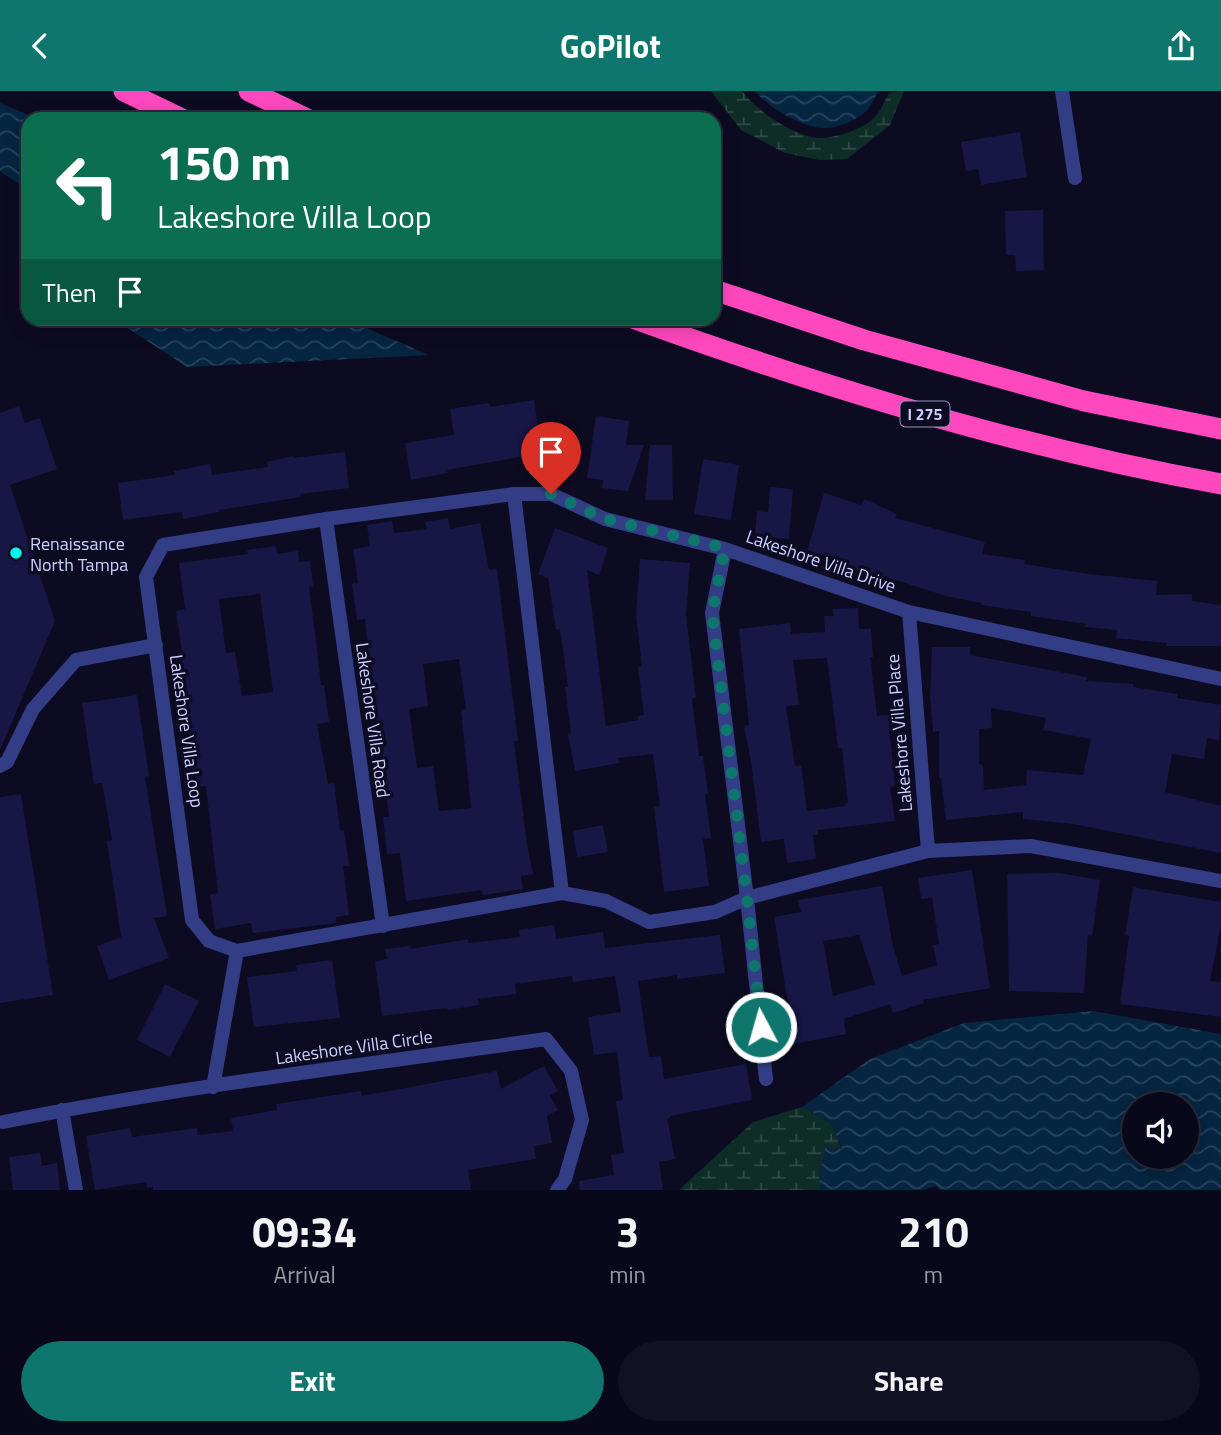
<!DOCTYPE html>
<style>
:root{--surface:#09081a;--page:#121123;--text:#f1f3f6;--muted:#999aa2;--line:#292939;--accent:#0f766e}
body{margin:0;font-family:"Titillium Web",sans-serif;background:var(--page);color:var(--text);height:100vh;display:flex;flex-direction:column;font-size:26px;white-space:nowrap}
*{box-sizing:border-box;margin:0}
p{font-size:23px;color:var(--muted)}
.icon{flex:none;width:38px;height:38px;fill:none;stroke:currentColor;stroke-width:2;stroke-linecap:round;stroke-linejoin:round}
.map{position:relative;height:1099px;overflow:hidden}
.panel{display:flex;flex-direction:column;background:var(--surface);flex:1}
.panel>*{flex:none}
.banner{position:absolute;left:21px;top:21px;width:700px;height:214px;border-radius:21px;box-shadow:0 4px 18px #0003,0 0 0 2px var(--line);background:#0b6e4f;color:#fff;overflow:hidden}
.buttons{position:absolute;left:1122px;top:1001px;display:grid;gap:14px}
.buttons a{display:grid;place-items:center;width:77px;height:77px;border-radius:50%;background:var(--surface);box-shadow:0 4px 18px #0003,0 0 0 2px var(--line);font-size:35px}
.pin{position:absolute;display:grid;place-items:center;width:60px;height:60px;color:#fff;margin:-72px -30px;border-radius:50% 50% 50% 0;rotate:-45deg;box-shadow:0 0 7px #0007}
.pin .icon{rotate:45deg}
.me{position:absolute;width:77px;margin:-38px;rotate:354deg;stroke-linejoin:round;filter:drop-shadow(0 0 5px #0008)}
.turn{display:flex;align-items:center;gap:24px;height:147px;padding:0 21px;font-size:32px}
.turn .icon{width:91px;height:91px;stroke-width:2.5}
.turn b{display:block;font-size:49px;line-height:60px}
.then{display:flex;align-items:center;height:66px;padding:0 21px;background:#0003;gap:14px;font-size:26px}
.eta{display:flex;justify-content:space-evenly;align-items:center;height:119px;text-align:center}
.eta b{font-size:42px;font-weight:700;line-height:49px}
.primary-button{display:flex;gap:14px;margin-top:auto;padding:14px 21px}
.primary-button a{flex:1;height:80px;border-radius:42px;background:var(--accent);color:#fff;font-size:28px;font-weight:700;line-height:80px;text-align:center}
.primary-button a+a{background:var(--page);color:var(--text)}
header{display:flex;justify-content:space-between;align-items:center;height:91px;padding:0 21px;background:var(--accent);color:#fff;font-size:32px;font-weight:700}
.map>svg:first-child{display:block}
</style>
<header><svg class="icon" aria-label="back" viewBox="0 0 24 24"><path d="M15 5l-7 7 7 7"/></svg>GoPilot<svg class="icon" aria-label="share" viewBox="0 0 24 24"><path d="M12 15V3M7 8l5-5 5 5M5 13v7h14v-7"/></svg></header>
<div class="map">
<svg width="1221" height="1099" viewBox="0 0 1221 1099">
<defs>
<pattern id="wetland-marsh" width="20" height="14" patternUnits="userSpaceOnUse" patternTransform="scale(1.75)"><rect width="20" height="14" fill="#0e2d26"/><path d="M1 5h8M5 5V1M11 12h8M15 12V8" fill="none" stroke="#304a47"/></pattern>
<pattern id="water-waves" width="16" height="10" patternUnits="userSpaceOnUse" patternTransform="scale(1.75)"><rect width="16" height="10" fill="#052541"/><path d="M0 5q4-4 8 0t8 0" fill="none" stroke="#28445e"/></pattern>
</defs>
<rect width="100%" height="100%" fill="#0c0b22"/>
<path fill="url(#wetland-marsh)" d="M 711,0 L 742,0 C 757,20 794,46 820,47 C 837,47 858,39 871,30 C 879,24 884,11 889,2 L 904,0 L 890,34 L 847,68 L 819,69 L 785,62 L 741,39 Z
M 802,1016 L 831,1032 L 842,1059 L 820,1099 L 679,1099 L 753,1031 Z"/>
<path fill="url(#water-waves)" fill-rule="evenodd" d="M 755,0 L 879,0 C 874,7 870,18 863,23 C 852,31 836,38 822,37 C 803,37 766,15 755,0 Z
M 0,12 L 38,28 L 28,28 L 28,100 L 0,80 Z
M 114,228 L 345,228 L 429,264 L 187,276 Z
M 1093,920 L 1221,943 L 1221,1099 L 940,1099 L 936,1095 L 923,1099 L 820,1099 L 819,1083 L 825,1057 L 842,1058 L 831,1032 L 802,1016 L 870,968 L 964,932 ZM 1186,1013 L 1186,1066 L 1134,1066 L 1134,1013 Z"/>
<path fill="#181645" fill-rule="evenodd" d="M 1020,41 L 1027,86 L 981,94 L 978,78 L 966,80 L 961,51 Z
M 1043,119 L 1044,179 L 1016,180 L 1015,164 L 1006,164 L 1005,120 Z
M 534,309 L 542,362 L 447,379 L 448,382 L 411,389 L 405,352 L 454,344 L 450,318 L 489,312 L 490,316 Z
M 19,315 L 25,332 L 40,327 L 57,378 L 10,394 L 55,530 L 0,659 L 0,322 Z
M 596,325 L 629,330 L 626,354 L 644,354 L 628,400 L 602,397 L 603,389 L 587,387 Z
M 650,354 L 672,354 L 673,409 L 645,409 Z
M 345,361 L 349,397 L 300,403 L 301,406 L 219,419 L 219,421 L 183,428 L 182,421 L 123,429 L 118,392 L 175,384 L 174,380 L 210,373 L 212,384 L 268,376 L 267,371 L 293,365 L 293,367 Z
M 703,368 L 739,374 L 731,429 L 694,423 Z
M 770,396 L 793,398 L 789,448 L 755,445 L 757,420 L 768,421 Z
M 824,402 L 861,414 L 864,408 L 897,423 L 895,427 L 985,451 L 982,463 L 1025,469 L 1024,473 L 1089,483 L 1157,490 L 1156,504 L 1192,503 L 1192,510 L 1221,514 L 1221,555 L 1166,555 L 1166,552 L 1116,547 L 1117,539 L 1085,536 L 1086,533 L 1031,525 L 1031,521 L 981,514 L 981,512 L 946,505 L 880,484 L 877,490 L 823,464 L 807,460 Z
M 448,427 L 450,438 L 480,432 L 489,479 L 497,478 L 518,650 L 514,650 L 527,753 L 533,783 L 521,785 L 523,798 L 483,804 L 482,799 L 406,810 L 400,762 L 387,763 L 383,726 L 389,726 L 382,667 L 374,668 L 369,633 L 377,632 L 365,528 L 357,529 L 352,493 L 358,492 L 353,458 L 370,455 L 367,434 L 392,430 L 394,442 L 427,438 L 425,431 ZM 459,568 L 466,618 L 461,619 L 471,717 L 439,720 L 433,675 L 417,677 L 409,618 L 428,615 L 423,573 Z
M 555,437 L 608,457 L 599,484 L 587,479 L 606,635 L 638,629 L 638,625 L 644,624 L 638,576 L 642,575 L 636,524 L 640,468 L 690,472 L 686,524 L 696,607 L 692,607 L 699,665 L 703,665 L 708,703 L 705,703 L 711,747 L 703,748 L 709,795 L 664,801 L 654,716 L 660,715 L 653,663 L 618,667 L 619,672 L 575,680 L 568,643 L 571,642 L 565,596 L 568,596 L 560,538 L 556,539 L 548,487 L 538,483 Z
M 276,455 L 277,463 L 298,460 L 299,471 L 310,470 L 313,495 L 309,496 L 316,550 L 321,594 L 324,594 L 329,631 L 317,633 L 328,693 L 334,692 L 340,739 L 344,739 L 349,775 L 343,775 L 349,824 L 336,826 L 336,832 L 253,842 L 251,832 L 215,838 L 210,804 L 218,802 L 206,695 L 196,696 L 179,568 L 183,568 L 176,520 L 185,518 L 179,472 L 248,463 L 247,459 ZM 260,503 L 273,601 L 242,605 L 235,561 L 226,562 L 219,508 Z
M 858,517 L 859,538 L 871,538 L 873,566 L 870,566 L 877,625 L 888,624 L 895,695 L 890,696 L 895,730 L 818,739 L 818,744 L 813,744 L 816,768 L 787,772 L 784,748 L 761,751 L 751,670 L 744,635 L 749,634 L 739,538 L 790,532 L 791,543 L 825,541 L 824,525 L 834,525 L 833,518 ZM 827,567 L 838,657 L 842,657 L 848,712 L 845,713 L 845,715 L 807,720 L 801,674 L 795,675 L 786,615 L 799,614 L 793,569 Z
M 932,556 L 970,556 L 970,564 L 1087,586 L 1086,590 L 1133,593 L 1133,596 L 1177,603 L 1177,607 L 1221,614 L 1219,649 L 1207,647 L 1204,668 L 1172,663 L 1165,701 L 1221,715 L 1221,762 L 1073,733 L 1023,728 L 1023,721 L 946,729 L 941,687 L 939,687 L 939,640 L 933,641 L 930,605 ZM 991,617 L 1046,627 L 1043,639 L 1091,648 L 1083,684 L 1027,679 L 1026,694 L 984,699 L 983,674 L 979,673 L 979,638 L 992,637 Z
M 137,604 L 149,685 L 145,686 L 167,825 L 154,827 L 169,867 L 109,889 L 97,855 L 121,846 L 107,750 L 112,749 L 102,692 L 94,693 L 82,612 Z
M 21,703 L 53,904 L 0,912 L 0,706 Z
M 603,734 L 608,761 L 577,766 L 573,740 Z
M 972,779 L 990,897 L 923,909 L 924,912 L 893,922 L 890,913 L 844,928 L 846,943 L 787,954 L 779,915 L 788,913 L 774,826 L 801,821 L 798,809 L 882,795 L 893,855 L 902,885 L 937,874 L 933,854 L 939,853 L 932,807 L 921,808 L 918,787 ZM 859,844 L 875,893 L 833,905 L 823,850 Z
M 1059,782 L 1100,789 L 1092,845 L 1088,844 L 1084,902 L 1009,900 L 1007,783 Z
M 1133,796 L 1221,811 L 1221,833 L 1210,890 L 1221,891 L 1221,926 L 1120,913 L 1129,845 L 1125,844 Z
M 554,834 L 556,848 L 603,841 L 605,857 L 720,844 L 725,882 L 677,888 L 677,884 L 638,890 L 649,966 L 661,965 L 664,988 L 746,973 L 752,1009 L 670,1025 L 670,1027 L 667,1027 L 675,1068 L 659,1071 L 663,1099 L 580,1099 L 579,1090 L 614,1084 L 611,1064 L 624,1062 L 616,1010 L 623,1009 L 617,961 L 594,964 L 588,926 L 621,921 L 615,885 L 573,891 L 572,885 L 515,893 L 516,903 L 478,908 L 479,914 L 448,919 L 447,917 L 382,925 L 375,870 L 387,868 L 385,858 L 410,855 L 411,858 L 468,848 L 468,852 L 520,846 L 519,839 Z
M 332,869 L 340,927 L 254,936 L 247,886 L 297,880 L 296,874 Z
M 165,893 L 199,910 L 170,966 L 137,949 Z
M 544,975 L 558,1000 L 550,1004 L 558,1019 L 547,1025 L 552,1052 L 534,1055 L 536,1068 L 468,1079 L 471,1099 L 153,1099 L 153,1096 L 147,1097 L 146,1091 L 95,1099 L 86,1045 L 130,1037 L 132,1046 L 197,1037 L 198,1044 L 233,1040 L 231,1027 L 277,1019 L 276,1013 L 361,1000 L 362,1005 L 497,980 L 501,998 Z
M 40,1062 L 42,1075 L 57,1072 L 60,1099 L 13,1099 L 9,1066 Z"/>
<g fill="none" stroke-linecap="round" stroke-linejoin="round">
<path stroke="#323d85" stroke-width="14" d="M 1062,0 L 1075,87
M 514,403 L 562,802
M 326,428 L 383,835
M 725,458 L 712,522 L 747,807 L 766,988
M 909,521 L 928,760
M 1221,588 L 909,521 L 725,458 L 605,428 L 551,403 L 514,403 L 326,428 L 163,454 L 146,486 L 192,829 L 209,850 L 237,860 L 562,802 L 606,810 L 649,831 L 715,821 L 747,807 L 928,760 L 1031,755 L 1221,790
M 0,675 L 7,671 L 33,618 L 76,569 L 156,554
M 213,996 L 237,860
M 62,1019 L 76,1099
M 3,1031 C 183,995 365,974 546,948 L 571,980 L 582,1029 L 565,1088 L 557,1099"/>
<path stroke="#ff48bd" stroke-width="21" d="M 124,0 L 182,28
M 249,0 L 307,28
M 714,199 L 864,249 L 1084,310 L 1221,338
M 635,228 C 825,297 1021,357 1221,393"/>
</g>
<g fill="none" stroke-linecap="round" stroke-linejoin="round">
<path stroke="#0f766e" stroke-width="12" stroke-dasharray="0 21.6" d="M 551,403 L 605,428 L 725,457 L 712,522 L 747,807 L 761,936"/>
</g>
<circle fill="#00f8e8" stroke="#0c0b22" stroke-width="2.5" cx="16" cy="462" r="7"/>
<g text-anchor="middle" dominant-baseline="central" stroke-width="7" stroke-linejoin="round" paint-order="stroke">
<rect fill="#0c0b22" stroke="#9394bd" stroke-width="2" x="900.5" y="310.5" width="49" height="25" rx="5"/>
<g font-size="16" font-weight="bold" fill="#cdcfff">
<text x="925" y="323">I 275</text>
</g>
<g font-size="18" fill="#cdcfff" stroke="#0c0b22" text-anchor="start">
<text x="30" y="452">Renaissance<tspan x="30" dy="21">North Tampa</tspan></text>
</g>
<g font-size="18" fill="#cdcfff" stroke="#0c0b22">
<text transform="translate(821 470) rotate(19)">Lakeshore Villa Drive</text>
<text transform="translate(373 629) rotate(82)">Lakeshore Villa Road</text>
<text transform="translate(187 640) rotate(82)">Lakeshore Villa Loop</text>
<text transform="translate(899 642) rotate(-95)">Lakeshore Villa Place</text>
<text transform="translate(354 956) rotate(-8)">Lakeshore Villa Circle</text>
</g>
</g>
</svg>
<div class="buttons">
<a><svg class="icon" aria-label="sound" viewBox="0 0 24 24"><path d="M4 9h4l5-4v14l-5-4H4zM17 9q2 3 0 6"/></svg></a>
</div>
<div class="pin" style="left:551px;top:403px;background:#d93025"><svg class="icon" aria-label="arrive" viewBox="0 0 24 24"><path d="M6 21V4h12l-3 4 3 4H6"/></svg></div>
<svg class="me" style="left:761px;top:936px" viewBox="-20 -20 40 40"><circle r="17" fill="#0f766e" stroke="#fff" stroke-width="3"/><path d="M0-11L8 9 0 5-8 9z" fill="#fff"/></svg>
<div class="banner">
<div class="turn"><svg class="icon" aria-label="left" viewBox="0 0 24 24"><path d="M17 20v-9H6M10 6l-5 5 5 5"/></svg><div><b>150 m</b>Lakeshore Villa Loop</div></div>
<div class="then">Then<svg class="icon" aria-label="arrive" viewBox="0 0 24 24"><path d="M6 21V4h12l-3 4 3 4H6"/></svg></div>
</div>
</div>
<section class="panel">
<div class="eta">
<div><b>09:34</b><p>Arrival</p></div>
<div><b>3</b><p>min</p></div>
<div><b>210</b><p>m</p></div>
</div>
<div class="primary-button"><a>Exit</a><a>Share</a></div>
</section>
